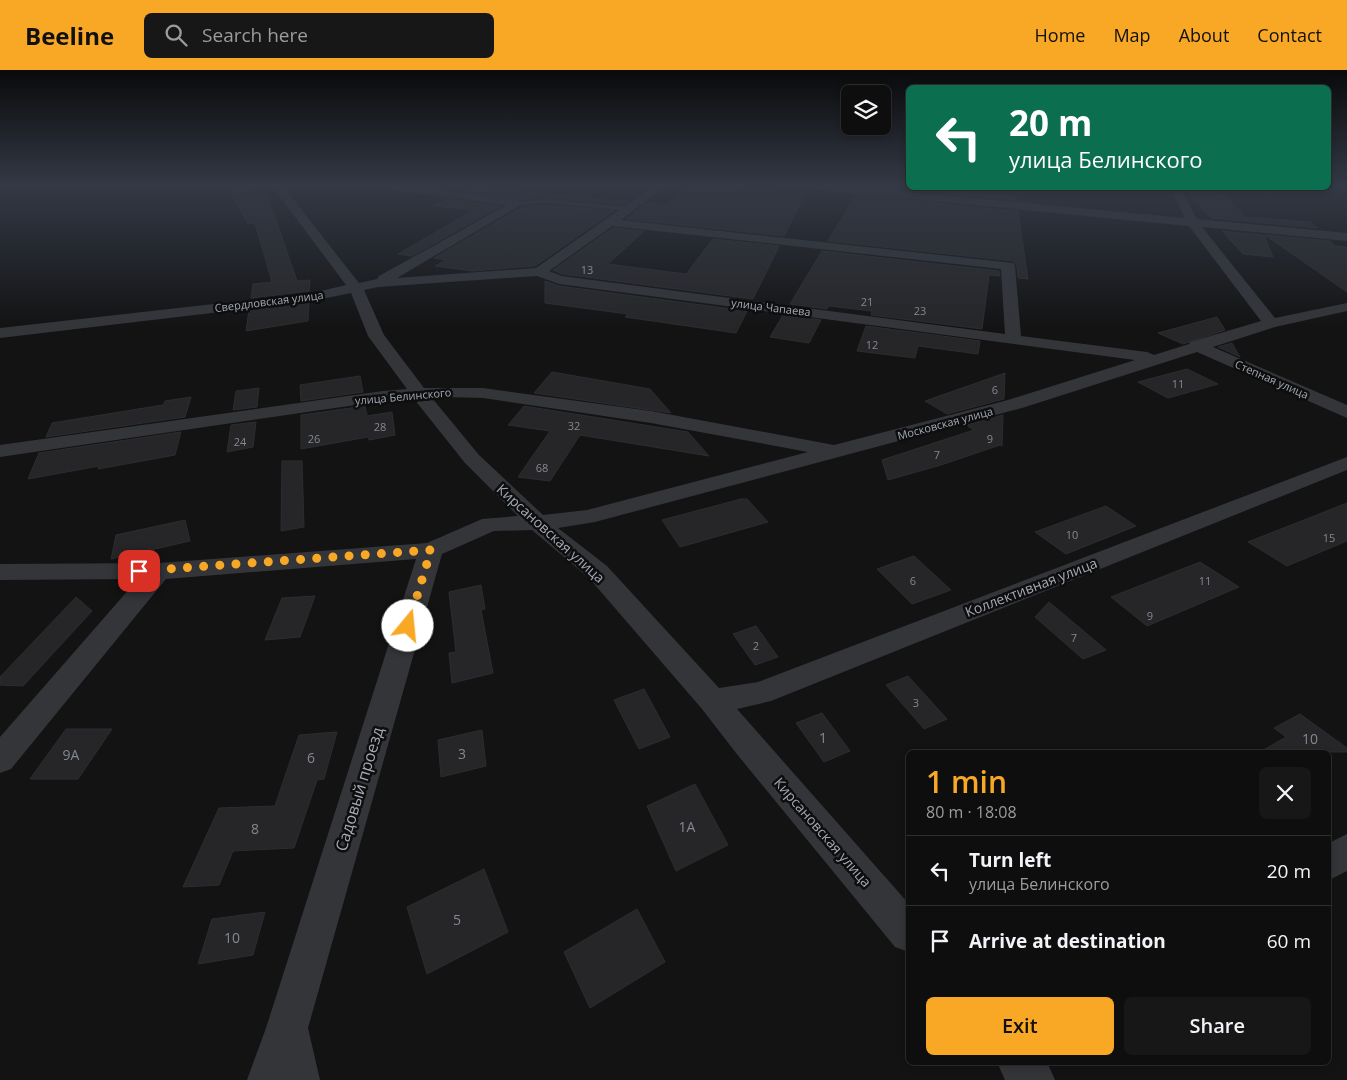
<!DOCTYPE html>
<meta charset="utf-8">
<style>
:root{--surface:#0e0e0f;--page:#171718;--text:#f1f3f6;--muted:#9b9c9e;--line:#2e2e2f;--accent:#f9a826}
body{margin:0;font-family:"Open Sans",sans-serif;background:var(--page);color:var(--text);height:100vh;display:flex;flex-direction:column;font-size:19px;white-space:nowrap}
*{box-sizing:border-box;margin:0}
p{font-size:16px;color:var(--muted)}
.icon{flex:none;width:28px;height:28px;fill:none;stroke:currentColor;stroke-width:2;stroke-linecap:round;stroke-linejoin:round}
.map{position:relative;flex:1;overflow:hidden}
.side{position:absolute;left:906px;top:680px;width:425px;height:315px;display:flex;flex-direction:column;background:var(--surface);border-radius:8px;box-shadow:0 2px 8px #0003,0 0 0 1px var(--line)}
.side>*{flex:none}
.guide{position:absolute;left:906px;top:15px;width:425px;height:105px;border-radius:8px;box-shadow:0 2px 8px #0003,0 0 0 1px var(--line);background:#0b6e4f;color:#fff;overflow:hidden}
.fabs{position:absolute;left:841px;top:15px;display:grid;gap:10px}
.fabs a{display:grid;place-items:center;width:50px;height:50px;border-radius:8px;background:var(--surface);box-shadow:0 2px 8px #0003,0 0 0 1px var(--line);font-size:25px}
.pin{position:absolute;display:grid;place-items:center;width:42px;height:42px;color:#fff;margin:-21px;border-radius:10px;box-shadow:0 2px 8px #0006}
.me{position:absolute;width:55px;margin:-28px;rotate:17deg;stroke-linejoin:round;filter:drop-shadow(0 0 4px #0008)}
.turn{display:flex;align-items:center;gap:18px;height:105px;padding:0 20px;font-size:22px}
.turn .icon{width:65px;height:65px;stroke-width:2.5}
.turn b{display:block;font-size:35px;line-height:42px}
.round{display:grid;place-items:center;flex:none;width:52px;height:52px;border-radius:8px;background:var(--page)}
.summary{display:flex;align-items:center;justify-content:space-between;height:85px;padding:0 20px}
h1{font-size:30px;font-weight:600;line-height:38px;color:var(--accent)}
.primary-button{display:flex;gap:10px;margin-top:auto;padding:10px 20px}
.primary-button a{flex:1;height:58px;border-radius:8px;background:var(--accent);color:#111;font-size:20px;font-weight:600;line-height:58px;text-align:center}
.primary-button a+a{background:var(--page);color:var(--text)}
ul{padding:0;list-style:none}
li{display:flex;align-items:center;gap:15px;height:70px;padding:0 20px;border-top:1px solid var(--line)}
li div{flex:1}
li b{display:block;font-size:19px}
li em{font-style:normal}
header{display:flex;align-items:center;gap:30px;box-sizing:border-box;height:70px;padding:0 25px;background:var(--accent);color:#111}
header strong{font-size:24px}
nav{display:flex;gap:28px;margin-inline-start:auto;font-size:18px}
.search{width:350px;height:45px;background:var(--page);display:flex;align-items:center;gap:12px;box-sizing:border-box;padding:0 18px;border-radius:8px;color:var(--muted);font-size:19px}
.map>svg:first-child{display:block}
</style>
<header>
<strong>Beeline</strong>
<div class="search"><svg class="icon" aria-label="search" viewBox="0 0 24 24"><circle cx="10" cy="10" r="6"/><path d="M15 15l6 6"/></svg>Search here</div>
<nav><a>Home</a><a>Map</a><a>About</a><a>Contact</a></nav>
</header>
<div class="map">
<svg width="1347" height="1010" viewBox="0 0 1347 1010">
<rect width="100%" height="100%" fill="#131314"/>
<path fill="#262628" stroke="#2c2d30" d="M 227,115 L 254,115 L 259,123 L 266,121 L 297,211 L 310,210 L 309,221 L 251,228 L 253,214 L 272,212 L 255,153 L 248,154 Z
M 685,115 L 723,115 L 805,124 L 784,166 L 626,149 L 646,133 L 666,135 Z
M 887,115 L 1015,127 L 1016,130 L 862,116 Z
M 473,116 L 619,131 L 628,131 L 624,135 L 546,127 L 522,130 L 463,121 Z
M 1186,121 L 1224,124 L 1245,147 L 1311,152 L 1317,158 L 1211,148 Z
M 856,125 L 1018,141 L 1028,209 L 1018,208 L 1017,196 L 1013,191 L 828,171 Z
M 447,129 L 501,136 L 412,186 L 398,184 L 474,140 L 433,136 Z
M 546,135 L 614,141 L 535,196 L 473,201 L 435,196 L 446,190 L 434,188 L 522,137 Z
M 613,158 L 644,161 L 608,194 L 686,204 L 713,169 L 779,176 L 753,229 L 562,204 L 553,200 Z
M 1222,161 L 1264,165 L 1273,187 L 1243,184 Z
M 1265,165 L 1330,171 L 1335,176 L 1347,177 L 1347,222 Z
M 822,181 L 999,201 L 1000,206 L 989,205 L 982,259 L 871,245 L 872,241 L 829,236 L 827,239 L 790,234 Z
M 545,211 L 559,216 L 747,241 L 736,263 L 625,247 L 628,244 L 545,233 Z
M 309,233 L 308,251 L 246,261 L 249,240 Z
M 783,245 L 821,250 L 809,273 L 770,267 Z
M 1217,247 L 1225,260 L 1183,274 L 1158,263 Z
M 866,256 L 980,271 L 978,284 L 918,276 L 915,288 L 857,281 Z
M 1232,273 L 1240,287 L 1218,277 Z
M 1187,299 L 1218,314 L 1168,328 L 1138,312 Z
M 552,302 L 650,319 L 671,343 L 534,323 Z
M 1005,303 L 1004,329 L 947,344 L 925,331 Z
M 360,306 L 363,322 L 301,331 L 300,315 Z
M 259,318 L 257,337 L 233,340 L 236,321 Z
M 191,327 L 185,347 L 46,367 L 52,353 L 163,335 L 165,331 Z
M 365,336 L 367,346 L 392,342 L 395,365 L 369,370 L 368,367 L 301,379 L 301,345 Z
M 524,336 L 688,362 L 709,386 L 580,365 L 550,411 L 518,407 L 550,361 L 508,355 Z
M 1003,345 L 1002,376 L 1000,375 L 941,395 L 888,410 L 882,390 L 974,360 L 966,355 Z
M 256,352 L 253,377 L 227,382 L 231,355 Z
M 181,362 L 175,385 L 98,399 L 99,396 L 28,409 L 39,383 Z
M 282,391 L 302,391 L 304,457 L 281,461 Z
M 741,429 L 747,429 L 768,452 L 680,477 L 662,450 Z
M 1347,433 L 1347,471 L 1287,496 L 1248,472 Z
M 1106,436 L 1136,456 L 1066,484 L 1035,462 Z
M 185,450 L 190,471 L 111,489 L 116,465 Z
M 914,486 L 951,520 L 912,534 L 877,499 Z
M 1200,492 L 1239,517 L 1147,556 L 1111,527 Z
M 481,515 L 485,539 L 481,540 L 493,603 L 452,613 L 449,583 L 456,582 L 449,522 Z
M 315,526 L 300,567 L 265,570 L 282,528 Z
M 76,527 L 92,541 L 23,616 L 0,615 L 0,607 Z
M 1049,532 L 1106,580 L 1083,589 L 1035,547 Z
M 756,556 L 778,587 L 755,595 L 733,564 Z
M 908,606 L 947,649 L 924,659 L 886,615 Z
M 644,619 L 670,667 L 639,679 L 614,630 Z
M 822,643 L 850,681 L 824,692 L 796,653 Z
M 1300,644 L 1347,678 L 1347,682 L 1260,682 L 1286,667 L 1274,658 Z
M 66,659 L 112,659 L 78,709 L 30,709 Z
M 482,660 L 486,696 L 441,707 L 438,670 Z
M 337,662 L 324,709 L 317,710 L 294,778 L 233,781 L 219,815 L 183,817 L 219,738 L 275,736 L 299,665 Z
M 695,714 L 728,775 L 676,801 L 647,736 Z
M 484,799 L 508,862 L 427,904 L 407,837 Z
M 637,839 L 665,892 L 590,938 L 564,882 Z
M 265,842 L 253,885 L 198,894 L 212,849 Z"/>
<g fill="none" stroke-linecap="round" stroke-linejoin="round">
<path fill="#333539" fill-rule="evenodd" d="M 546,129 L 629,137 L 632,139 L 629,141 L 546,133 L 518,135 L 515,133 Z"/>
<path fill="#333539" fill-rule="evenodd" d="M 271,115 L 282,115 L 359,213 L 377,209 L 379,206 L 507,135 L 378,118 L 373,115 L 404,115 L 518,130 L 524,133 L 397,208 L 536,198 L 655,115 L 667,115 L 621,150 L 1013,193 L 1015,196 L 1021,266 L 1147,282 L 1154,285 L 1189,274 L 1190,272 L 1261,251 L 1189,156 L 799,118 L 794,115 L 834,115 L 1185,148 L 1170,118 L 1180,118 L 1197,149 L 1347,163 L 1347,171 L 1202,157 L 1275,248 L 1347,233 L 1347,241 L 1275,257 L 1213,277 L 1347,335 L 1347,348 L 1197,282 L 1022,338 L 595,452 L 558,458 L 607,496 L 719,618 L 758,612 L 1347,387 L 1347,400 L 771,631 L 737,639 L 909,834 L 909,882 L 895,877 L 736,683 L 702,639 L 589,508 L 532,460 L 494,461 L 442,484 L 308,958 L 320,1010 L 247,1010 L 266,958 L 416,489 L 166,509 L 11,699 L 0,703 L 0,667 L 138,509 L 0,510 L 0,494 L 159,493 L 427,473 L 482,449 L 518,446 L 465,393 L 414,329 L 383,331 L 0,387 L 0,375 L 383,321 L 407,319 L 368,266 L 351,223 L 312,231 L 0,268 L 0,258 L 312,223 L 346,215 ZM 612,156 L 1001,199 L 1005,264 L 562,206 L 549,201 ZM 537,206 L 559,214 L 1135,290 L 1008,330 L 834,375 L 651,341 L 483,318 L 424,318 L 384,265 L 364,220 L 378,217 ZM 445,327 L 483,328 L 651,353 L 808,382 L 587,440 L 543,445 L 479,385 L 432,328 Z
M 1329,115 L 1347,115 L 1347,119 L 1334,118 Z
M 1347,764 L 1347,801 L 1329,810 L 1329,773 Z
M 997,992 L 1047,992 L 1055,1010 L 1005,1010 Z"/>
</g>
<linearGradient id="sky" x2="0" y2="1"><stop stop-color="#0a0a0b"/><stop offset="0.45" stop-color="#333945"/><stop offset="1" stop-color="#333945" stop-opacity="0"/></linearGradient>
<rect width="1347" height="257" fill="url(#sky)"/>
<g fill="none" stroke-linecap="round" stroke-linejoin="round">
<path stroke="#f9a826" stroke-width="9" stroke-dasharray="0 16.2" d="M 139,501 L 431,480 L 408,556"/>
</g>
<g text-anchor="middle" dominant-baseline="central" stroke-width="5" stroke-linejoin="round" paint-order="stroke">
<g font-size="11" fill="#838891">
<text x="587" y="199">13</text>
<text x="867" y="231">21</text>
<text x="920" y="240">23</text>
<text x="872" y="274">12</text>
<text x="1178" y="313">11</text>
<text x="995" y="319">6</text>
<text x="574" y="355">32</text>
<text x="380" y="356">28</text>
<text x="314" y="368">26</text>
<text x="990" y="368">9</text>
<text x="240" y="371">24</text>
<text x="937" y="384">7</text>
<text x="542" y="397">68</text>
<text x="1072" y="464">10</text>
<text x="1329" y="467">15</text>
<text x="913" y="510">6</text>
<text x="1205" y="510">11</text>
<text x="1150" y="545">9</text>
<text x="1074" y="567">7</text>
<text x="756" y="575">2</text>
<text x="916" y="632">3</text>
</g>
<g font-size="11" fill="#a3aab5" stroke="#0e0e0f">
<text transform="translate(269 231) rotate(-7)">Свердловская улица</text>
<text transform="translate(771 237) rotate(7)">улица Чапаева</text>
<text transform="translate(1272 309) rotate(24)">Степная улица</text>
<text transform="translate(403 326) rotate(-5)">улица Белинского</text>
<text transform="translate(945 353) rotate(-15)">Московская улица</text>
</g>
<g font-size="14" fill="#a3aab5" stroke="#0e0e0f">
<text transform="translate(551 463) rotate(42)">Кирсановская улица</text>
<text transform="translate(1031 517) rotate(-21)">Коллективная улица</text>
<text transform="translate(823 762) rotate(49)">Кирсановская улица</text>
</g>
<g font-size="14" fill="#838891">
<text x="823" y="667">1</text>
<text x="1310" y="668">10</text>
<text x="462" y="683">3</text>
<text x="71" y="684">9А</text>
<text x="311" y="687">6</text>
<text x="687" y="756">1А</text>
<text x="255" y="758">8</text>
<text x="457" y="849">5</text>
<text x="232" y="867">10</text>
</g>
<g font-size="16" fill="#a3aab5" stroke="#0e0e0f">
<text transform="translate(359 719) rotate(-73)">Садовый проезд</text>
</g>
</g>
</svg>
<div class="fabs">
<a><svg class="icon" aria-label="layers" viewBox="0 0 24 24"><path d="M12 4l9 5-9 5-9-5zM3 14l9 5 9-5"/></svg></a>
</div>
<div class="pin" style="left:139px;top:501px;background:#d93025"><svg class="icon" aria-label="arrive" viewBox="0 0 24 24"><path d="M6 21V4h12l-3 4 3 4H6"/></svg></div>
<svg class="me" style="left:408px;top:556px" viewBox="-20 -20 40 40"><circle r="19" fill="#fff"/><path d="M0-13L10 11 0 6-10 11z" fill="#f9a826"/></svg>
<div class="guide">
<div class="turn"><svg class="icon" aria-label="left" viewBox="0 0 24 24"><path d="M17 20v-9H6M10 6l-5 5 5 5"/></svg><div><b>20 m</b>улица Белинского</div></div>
</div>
<section class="side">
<div class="summary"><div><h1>1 min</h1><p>80 m · 18:08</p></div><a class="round"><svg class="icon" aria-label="close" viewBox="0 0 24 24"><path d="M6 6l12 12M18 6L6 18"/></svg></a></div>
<ul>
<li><svg class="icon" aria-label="left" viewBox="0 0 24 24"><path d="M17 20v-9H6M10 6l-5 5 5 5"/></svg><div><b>Turn left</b><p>улица Белинского</p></div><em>20 m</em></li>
<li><svg class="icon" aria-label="arrive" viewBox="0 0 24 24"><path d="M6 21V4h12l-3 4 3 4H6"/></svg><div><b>Arrive at destination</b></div><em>60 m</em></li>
</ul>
<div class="primary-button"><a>Exit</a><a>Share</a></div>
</section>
</div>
